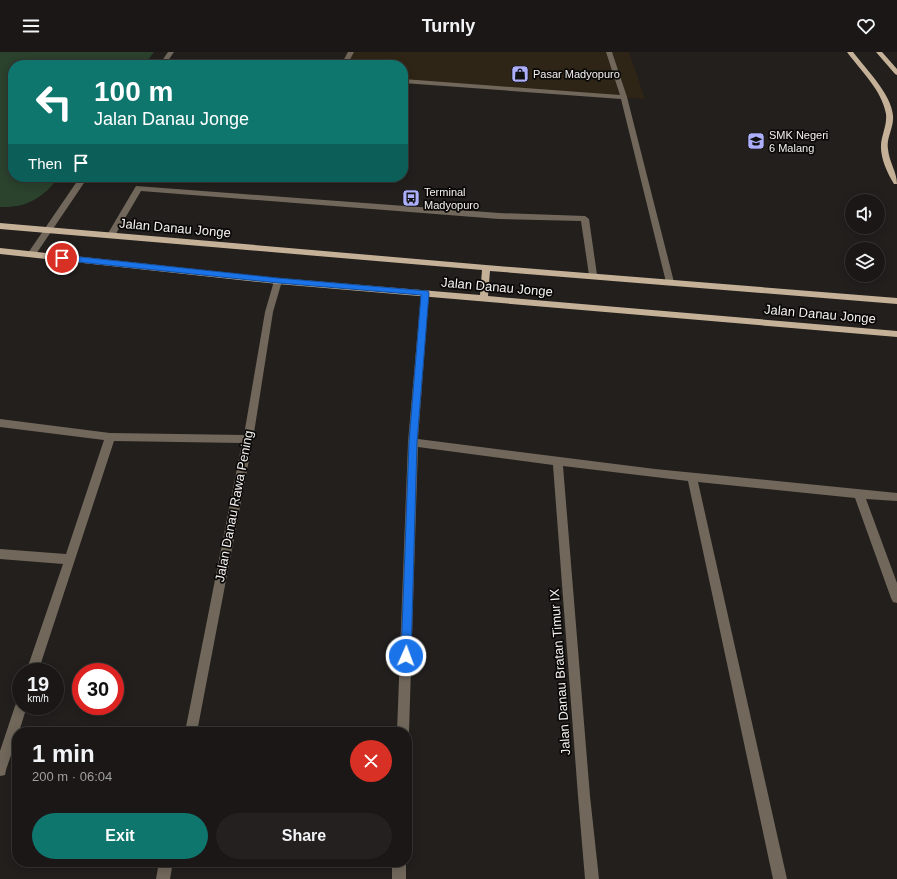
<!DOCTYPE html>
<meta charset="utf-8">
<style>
:root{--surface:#1a1716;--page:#23201f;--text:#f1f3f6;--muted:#9f9fa1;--line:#383635;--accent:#0f766e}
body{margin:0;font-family:Helvetica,sans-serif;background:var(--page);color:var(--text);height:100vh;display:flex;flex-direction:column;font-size:15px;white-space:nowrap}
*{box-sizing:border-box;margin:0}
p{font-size:13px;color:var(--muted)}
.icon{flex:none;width:22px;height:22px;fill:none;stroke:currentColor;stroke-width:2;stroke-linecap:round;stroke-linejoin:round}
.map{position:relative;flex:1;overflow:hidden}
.panel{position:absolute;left:12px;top:675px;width:400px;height:140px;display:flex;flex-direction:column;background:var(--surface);border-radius:16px;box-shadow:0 2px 10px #0003,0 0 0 1px var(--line)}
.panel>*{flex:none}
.guide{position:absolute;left:8px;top:8px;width:400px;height:122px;border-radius:16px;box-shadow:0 2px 10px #0003,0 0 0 1px var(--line);background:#0f766e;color:#fff;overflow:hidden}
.buttons{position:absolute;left:845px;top:142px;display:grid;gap:8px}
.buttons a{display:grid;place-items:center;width:40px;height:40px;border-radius:50%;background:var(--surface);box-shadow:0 2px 10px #0003,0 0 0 1px var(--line);font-size:20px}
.speed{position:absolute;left:12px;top:611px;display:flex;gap:8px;font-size:20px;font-weight:700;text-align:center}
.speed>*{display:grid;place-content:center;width:52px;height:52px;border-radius:50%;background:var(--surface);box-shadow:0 2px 10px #0003,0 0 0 1px var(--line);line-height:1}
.speed small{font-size:10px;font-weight:400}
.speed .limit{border:6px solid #d22;background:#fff;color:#111}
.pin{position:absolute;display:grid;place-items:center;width:34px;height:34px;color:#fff;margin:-17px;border:2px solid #fff;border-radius:50%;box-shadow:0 1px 4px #0007}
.me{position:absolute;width:44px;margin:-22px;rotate:2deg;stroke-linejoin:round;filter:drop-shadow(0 0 3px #0008)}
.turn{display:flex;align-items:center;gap:14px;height:84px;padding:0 20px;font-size:18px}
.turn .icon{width:52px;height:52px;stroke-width:2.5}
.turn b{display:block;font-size:28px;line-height:34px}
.then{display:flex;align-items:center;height:38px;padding:0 20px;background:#0003;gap:8px;font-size:15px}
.round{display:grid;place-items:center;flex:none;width:42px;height:42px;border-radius:21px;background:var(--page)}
.head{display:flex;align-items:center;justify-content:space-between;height:68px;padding:0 20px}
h1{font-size:24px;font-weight:600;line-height:30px}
.primary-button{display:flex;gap:8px;margin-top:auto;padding:8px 20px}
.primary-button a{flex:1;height:46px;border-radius:24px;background:var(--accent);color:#fff;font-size:16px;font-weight:600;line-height:46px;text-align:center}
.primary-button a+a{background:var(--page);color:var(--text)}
header{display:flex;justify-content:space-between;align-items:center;height:52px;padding:0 20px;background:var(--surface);font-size:18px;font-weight:600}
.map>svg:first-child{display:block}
</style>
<header><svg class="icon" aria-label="menu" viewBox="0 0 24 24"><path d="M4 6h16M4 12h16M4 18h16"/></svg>Turnly<svg class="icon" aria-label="heart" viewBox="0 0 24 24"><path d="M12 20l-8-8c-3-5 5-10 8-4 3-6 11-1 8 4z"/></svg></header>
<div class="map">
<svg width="897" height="827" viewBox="0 0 897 827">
<rect width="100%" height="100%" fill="#221f1d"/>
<path fill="#2f2516" d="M 347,0 L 629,0 L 645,47 L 403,31 L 403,13 L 340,13 Z"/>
<path fill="#2b422d" d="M 0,0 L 154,0 L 144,13 L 13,13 L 13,125 L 59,125 C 43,146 27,156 0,155 Z"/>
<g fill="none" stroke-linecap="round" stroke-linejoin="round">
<path fill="#71685b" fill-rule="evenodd" d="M 168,0 L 174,0 L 165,13 L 159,13 Z
M 348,0 L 354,0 L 347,13 L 341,13 Z
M 606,0 L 612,0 L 627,45 L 674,230 L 670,233 L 666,230 L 621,47 L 403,31 L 403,27 L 620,43 Z
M 80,125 L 88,125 L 34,205 L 28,205 L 28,201 Z
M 136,134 L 499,161 L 585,164 L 589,167 L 597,223 L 593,226 L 589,223 L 581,169 L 499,167 L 141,139 L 114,185 L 108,185 L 107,183 Z
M 278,226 L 282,229 L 273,260 L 253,387 L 197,680 L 185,680 L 242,391 L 114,389 L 38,620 L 26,620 L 63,512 L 0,507 L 0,497 L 66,502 L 104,388 L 0,375 L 0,367 L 110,381 L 244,383 L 265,260 L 274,229 Z
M 425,238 L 429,241 L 418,387 L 655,417 L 897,441 L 897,449 L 866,447 L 897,531 L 897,551 L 893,550 L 891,546 L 855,446 L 698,430 L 787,827 L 773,827 L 688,429 L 563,414 L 590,744 L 599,827 L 585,827 L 578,744 L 553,413 L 418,395 L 409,680 L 407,685 L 407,680 L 397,680 L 408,390 L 421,241 Z
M 21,648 L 21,654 L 27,654 L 19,680 L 17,680 L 17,685 L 6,718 L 5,723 L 0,724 L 0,699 L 15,654 L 17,650 Z
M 159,810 L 173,810 L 170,827 L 156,827 Z
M 392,810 L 406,810 L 406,827 L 392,827 Z"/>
<path fill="#c5b197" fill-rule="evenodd" d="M 847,0 L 853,0 C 866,17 892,43 893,64 C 894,76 886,86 888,97 C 889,110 897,120 897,132 L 894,132 C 886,119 878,101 882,86 C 884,78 887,70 886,62 C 882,38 860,18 847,0 Z
M 876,0 L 882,0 L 897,17 L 897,23 L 895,22 Z
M 0,171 L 486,213 L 897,246 L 897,252 L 490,219 L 488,244 L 897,279 L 897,285 L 278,232 L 0,202 L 0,196 L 278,226 L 480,243 L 482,218 L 0,177 Z"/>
</g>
<path fill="#1a73e8" stroke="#114b97" d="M 62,203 L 278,226 L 428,239 L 429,241 L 417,390 L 411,604 L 410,608 L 406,609 L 402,608 L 401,604 L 409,390 L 421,243 L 278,231 L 59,208 L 59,204 Z"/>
<defs>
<symbol id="shop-square" viewBox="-11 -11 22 22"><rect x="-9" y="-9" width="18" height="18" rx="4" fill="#adaffb" stroke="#0a0908"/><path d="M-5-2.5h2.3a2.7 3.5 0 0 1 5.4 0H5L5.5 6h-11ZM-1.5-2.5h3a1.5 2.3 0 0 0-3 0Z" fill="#111"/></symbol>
<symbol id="school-square" viewBox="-11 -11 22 22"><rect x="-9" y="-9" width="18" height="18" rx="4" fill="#adaffb" stroke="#0a0908"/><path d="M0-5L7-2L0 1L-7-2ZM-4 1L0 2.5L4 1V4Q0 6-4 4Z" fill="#111"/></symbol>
<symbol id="bus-square" viewBox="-11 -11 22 22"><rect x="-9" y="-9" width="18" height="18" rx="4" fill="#adaffb" stroke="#0a0908"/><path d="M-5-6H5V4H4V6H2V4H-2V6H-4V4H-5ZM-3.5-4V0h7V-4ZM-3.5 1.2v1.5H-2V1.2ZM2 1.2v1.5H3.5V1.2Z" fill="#111"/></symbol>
</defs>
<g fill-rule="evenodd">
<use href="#shop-square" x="510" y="12" width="20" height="20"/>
<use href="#school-square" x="746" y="79" width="20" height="20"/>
<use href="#bus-square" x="401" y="136" width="20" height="20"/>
</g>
<g text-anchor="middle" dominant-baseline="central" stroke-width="3.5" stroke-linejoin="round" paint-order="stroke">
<g font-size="11" fill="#f3f1ef" stroke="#0a0908" text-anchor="start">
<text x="533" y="22">Pasar Madyopuro</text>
<text x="769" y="83">SMK Negeri<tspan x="769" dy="13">6 Malang</tspan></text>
<text x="424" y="140">Terminal<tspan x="424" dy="13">Madyopuro</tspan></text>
</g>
<g font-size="13" fill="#f3f1ef" stroke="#0a0908">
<text transform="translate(175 176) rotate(5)">Jalan Danau Jonge</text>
<text transform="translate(497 235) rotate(5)">Jalan Danau Jonge</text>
<text transform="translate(820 262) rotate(5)">Jalan Danau Jonge</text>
<text transform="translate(234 454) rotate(-79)">Jalan Danau Rawa Pening</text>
<text transform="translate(560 620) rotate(-94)">Jalan Danau Bratan Timur IX</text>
</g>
</g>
</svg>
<div class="buttons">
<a><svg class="icon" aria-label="sound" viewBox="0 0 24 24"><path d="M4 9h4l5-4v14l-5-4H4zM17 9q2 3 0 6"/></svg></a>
<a><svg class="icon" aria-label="layers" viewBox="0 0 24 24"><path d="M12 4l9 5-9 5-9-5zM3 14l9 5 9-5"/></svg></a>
</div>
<div class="speed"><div>19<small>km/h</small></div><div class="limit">30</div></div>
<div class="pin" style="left:62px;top:206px;background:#d93025"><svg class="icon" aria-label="arrive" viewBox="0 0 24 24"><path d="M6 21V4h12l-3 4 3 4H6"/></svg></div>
<svg class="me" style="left:406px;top:604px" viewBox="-20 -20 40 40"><circle r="17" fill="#1a73e8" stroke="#fff" stroke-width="3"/><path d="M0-11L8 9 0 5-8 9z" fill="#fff"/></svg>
<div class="guide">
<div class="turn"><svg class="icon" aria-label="left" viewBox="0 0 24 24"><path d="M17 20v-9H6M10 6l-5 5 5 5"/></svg><div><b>100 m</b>Jalan Danau Jonge</div></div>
<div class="then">Then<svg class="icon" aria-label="arrive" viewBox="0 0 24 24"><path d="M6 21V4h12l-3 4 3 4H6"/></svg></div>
</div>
<section class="panel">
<div class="head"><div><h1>1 min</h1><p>200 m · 06:04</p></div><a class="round" style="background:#d93025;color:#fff"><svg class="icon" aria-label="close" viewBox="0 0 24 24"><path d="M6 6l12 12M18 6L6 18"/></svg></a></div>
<div class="primary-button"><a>Exit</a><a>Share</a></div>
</section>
</div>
